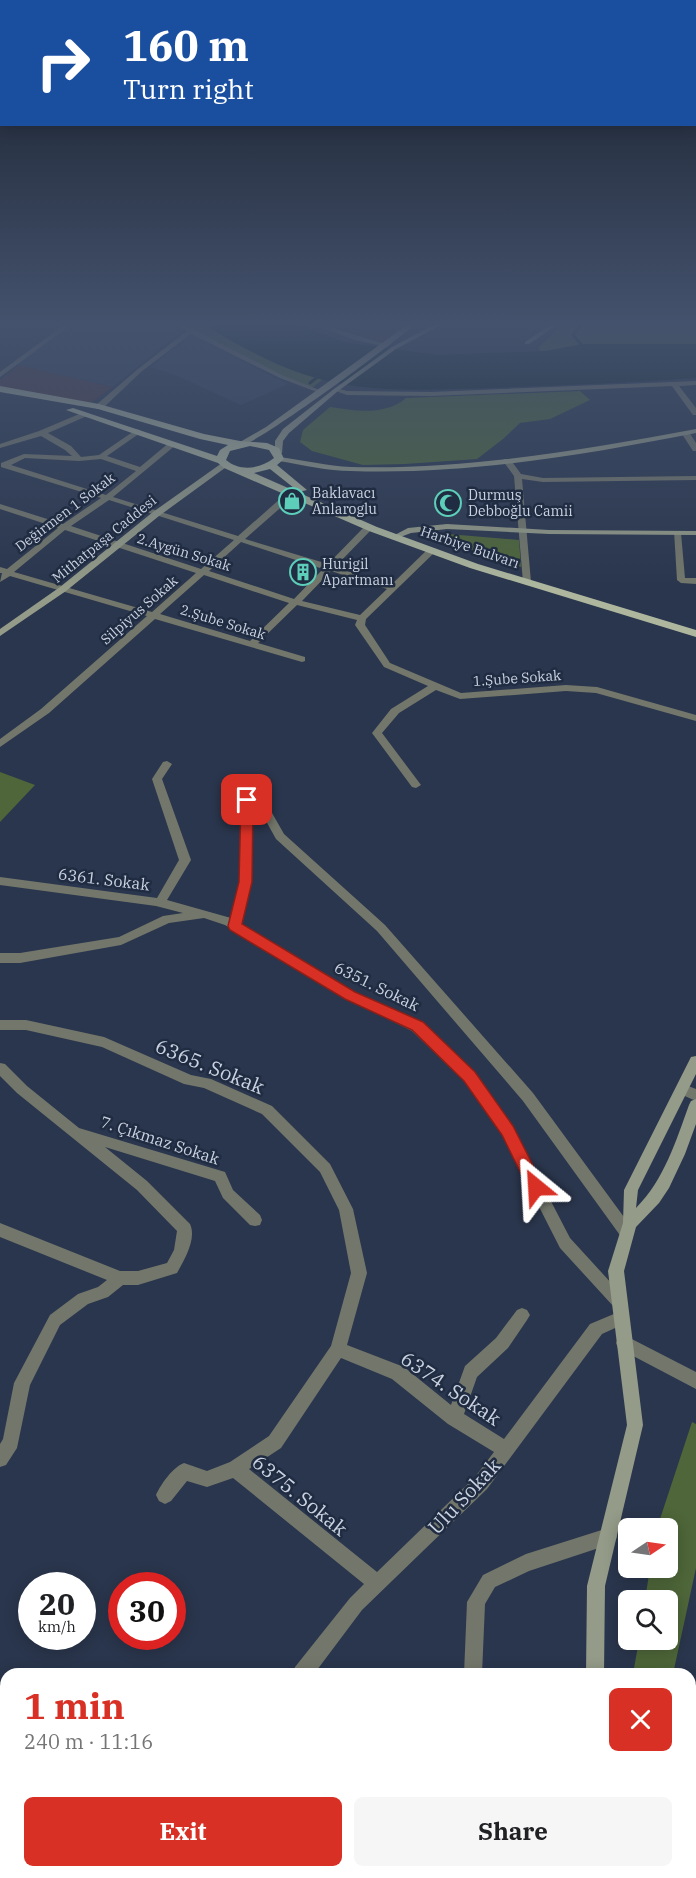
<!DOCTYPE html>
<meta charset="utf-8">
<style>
:root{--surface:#fff;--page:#f6f6f6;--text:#202124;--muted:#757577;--accent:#d93025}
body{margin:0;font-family:"IBM Plex Serif",serif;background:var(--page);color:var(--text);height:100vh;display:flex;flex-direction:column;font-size:22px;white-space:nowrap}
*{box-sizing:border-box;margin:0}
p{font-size:20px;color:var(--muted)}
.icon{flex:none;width:33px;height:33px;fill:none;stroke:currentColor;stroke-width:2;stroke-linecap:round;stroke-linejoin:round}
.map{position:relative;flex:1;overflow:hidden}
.side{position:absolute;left:0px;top:1668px;width:696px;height:210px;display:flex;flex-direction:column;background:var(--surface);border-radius:18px 18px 0 0;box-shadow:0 3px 15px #0003}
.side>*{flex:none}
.hud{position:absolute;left:0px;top:0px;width:696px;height:126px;box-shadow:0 3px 15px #0003;background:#1a4fa0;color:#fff;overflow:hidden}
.needle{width:39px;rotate:77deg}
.controls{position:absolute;left:618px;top:1518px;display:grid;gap:12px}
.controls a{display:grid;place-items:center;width:60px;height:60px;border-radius:9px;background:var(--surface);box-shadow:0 3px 15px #0003;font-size:30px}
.speed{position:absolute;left:18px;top:1572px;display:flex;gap:12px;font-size:30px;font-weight:700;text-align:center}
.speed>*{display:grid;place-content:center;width:78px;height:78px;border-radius:50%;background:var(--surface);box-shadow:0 3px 15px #0003;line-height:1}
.speed small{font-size:15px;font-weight:400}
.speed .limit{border:9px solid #d22;background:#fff;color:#111}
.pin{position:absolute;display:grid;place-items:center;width:51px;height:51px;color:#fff;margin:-26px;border-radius:12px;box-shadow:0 3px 9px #0006}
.me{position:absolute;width:66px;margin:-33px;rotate:333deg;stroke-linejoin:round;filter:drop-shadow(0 0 4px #0008)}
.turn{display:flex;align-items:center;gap:21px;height:126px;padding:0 24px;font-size:27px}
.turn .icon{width:78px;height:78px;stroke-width:2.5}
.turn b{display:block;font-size:42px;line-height:51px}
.round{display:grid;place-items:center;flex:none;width:63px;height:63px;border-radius:9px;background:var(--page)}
.head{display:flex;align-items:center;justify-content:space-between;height:102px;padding:0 24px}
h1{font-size:36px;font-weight:700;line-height:45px;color:var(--accent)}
.cta{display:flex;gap:12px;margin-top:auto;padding:12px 24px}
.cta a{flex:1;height:69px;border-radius:9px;background:var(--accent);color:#fff;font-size:24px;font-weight:700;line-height:69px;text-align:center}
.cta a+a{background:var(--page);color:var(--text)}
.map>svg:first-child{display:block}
</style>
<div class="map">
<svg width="696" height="1878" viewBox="0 0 696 1878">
<rect width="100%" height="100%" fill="#2a364d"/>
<path fill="#4a3841" d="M 325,325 L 411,325 L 380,342 L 348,334 Z
M 19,365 L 113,387 L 89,404 L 0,388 L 0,380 Z"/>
<path fill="#33425d" d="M 74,325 L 170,325 L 181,331 L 113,387 L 16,364 Z
M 192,335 L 258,369 L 288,384 L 241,405 L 175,375 L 150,367 Z"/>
<path fill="#4e6639" d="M 179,325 L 205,325 L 279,365 L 322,380 L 310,389 L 248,361 Z
M 562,325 L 696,325 L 696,344 L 582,344 L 559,350 L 540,351 L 539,347 Z
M 580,391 L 590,400 L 550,419 L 520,423 L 503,439 L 477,459 L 405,464 L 363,465 L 312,451 L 300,442 L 303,430 L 330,407 C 355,411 385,416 406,398 Z
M 436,533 L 519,540 L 521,567 L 431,536 Z
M 0,772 L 35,785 L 0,822 Z
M 692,1422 L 696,1424 L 696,1568 L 673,1674 L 633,1674 L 639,1640 L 668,1640 L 668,1600 L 645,1600 L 650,1568 L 668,1568 L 668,1528 L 657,1528 Z"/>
<path fill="#0b262d" d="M 205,325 L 301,325 L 344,342 L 437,355 L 546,351 L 582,344 L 696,344 L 696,378 C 628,383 560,385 492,388 C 436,389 379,394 324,380 C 282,370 242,348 205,325 Z"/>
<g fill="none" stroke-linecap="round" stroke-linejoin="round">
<path stroke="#0b262d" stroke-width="3" d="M 581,325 L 573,335 L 585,349
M 310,383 L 320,375"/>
<path fill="#73776b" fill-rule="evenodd" d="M 64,325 L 71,325 L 0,377 L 0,372 Z
M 176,325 L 184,325 L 284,376 L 322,391 L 317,392 L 280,378 L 191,334 L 142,371 L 102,409 L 96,409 L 96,405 L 138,369 L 187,331 Z
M 314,325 L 323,325 L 385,344 L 382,346 L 355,340 Z
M 696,381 L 696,385 L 679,386 L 696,408 L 696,415 L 693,415 L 672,386 L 431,396 L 347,395 L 333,390 L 336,388 L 347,391 L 431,392 Z
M 84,412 L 88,414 L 87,416 L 48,433 L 71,446 L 81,457 L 99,455 L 137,429 L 141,431 L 140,433 L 107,456 L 140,467 L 170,442 L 177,444 L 113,497 L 238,536 L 289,491 L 295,491 L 295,495 L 245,539 L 328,564 L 366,525 L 372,525 L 372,529 L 335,567 L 391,585 L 429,548 L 435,548 L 435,552 L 366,619 L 365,625 L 390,663 L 461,693 L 566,685 L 597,687 L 696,715 L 696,721 L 596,693 L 566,691 L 460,699 L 436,690 L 399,713 L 382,733 L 421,785 L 416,788 L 412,787 L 372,733 L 391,709 L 428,686 L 384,667 L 355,625 L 357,620 L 297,605 L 258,643 L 305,657 L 305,661 L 302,662 L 155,619 L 49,713 L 0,747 L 0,739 L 41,709 L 147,616 L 10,576 L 0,582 L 2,573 L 0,573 L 0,567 L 7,569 L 58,528 L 0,509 L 0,504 L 63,524 L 101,498 L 1,467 L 1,463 L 24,454 L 72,456 L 65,450 L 41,436 L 0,448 L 0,444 L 39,431 ZM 25,458 L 79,461 L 101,459 L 136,471 L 106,495 L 11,465 ZM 109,500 L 234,540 L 201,569 L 71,526 ZM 65,530 L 196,573 L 152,612 L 14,572 ZM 241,542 L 323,569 L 294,599 L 209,571 ZM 331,571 L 387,589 L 360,615 L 302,601 ZM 204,575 L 289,603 L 250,641 L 160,614 Z
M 683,432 L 689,432 L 696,443 L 696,451 L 693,451 L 682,434 Z
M 504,459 L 510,459 L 521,474 L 543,478 L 696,476 L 696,480 L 543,482 L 522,479 L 531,582 L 527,585 L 523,582 L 514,476 L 503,461 Z
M 674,531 L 681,533 L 685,578 L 696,578 L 696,584 L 681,583 L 677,580 Z
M 167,761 L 172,764 L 162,779 L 191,860 L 167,900 L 231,918 L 239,882 L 242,800 L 247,796 L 263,797 L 284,834 L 385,925 L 533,1093 L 632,1228 L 634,1233 L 632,1238 L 627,1240 L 622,1238 L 523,1101 L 377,931 L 276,839 L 256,803 L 252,803 L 251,882 L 241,924 L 354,992 L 422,1023 L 474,1073 L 512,1126 L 570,1238 L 624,1297 L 627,1302 L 624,1307 L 619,1309 L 614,1307 L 560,1248 L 502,1134 L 464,1081 L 412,1031 L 346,998 L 225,925 L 204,918 L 169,923 L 121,945 L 20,963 L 0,963 L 0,953 L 20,953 L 119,937 L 163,916 L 183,913 L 156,906 L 0,885 L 0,877 L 157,898 L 179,860 L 152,779 L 163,762 Z
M 0,1020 L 26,1020 L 104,1037 L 191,1075 L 211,1079 L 272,1106 L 330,1164 L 353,1209 L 367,1273 L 347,1345 L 404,1367 L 451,1405 L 465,1366 L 496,1338 L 517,1310 L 522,1308 L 527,1310 L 530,1315 L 527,1320 L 508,1348 L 477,1377 L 464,1414 L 504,1439 L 590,1324 L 621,1311 L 626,1313 L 629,1318 L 626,1323 L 602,1334 L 487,1489 L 362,1610 L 314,1674 L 293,1674 L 295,1667 L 350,1598 L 364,1584 L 233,1478 L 207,1487 L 187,1481 L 171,1501 L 165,1504 L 159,1501 L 156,1495 C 161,1484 173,1467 184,1463 L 207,1471 L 230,1462 L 269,1436 L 331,1346 L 351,1273 L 339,1210 L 320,1172 L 262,1114 L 204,1088 L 184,1084 L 102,1047 L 26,1030 L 0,1030 ZM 341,1358 L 392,1379 L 448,1424 L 494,1452 L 475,1477 L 377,1572 L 249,1469 L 281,1448 Z
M 0,1063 L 5,1064 L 27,1086 L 79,1128 L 225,1172 L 233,1190 L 260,1215 L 262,1220 L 260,1225 L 255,1226 L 250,1225 L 223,1198 L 215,1181 L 105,1147 L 147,1181 L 190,1224 C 197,1239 184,1260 177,1273 L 138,1285 L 123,1285 L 108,1297 L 88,1304 L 60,1325 L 30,1385 L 17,1448 L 6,1465 L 0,1467 L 0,1444 L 3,1439 L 14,1383 L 50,1315 L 78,1294 L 98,1287 L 107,1280 L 0,1237 L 0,1223 L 120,1271 L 138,1271 L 167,1263 L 174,1250 L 177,1231 L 137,1190 L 17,1093 L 0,1076 Z
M 683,1084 L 696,1089 L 696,1101 L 678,1093 L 676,1089 L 678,1085 Z
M 624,1335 L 696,1372 L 696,1389 L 618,1348 L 616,1343 L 618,1338 Z
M 608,1528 L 614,1531 L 617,1537 L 614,1543 L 529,1571 L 495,1587 L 485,1604 L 482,1674 L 464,1674 L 467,1602 L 483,1575 L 526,1554 Z
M 68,1872 L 101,1872 L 99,1878 L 66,1878 Z"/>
<path fill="#949b88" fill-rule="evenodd" d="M 407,325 L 414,325 C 396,342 255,446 240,446 L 240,442 L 266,427 Z
M 433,325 L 441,325 L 396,349 L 338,391 L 289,433 L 283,441 L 282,453 L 275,455 L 275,441 L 283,429 L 334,389 L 392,347 Z
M 550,325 L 557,325 L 529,344 L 525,344 L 525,342 Z
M 696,429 L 696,433 C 584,455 466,475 351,471 C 328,471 303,465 279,461 L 275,459 L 279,457 C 303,460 328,466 351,467 C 466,470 584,450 696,429 Z
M 222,463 L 229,465 L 159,516 L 66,591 L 0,636 L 0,629 L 60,587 L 153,512 Z
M 447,524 L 549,530 L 696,531 L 696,535 L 549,534 L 447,529 L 411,533 L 395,539 L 391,537 L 408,528 Z
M 696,1056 L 696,1074 L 638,1190 L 636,1208 C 664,1180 676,1141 689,1105 L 691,1101 L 696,1099 L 696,1124 L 685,1154 L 669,1188 L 659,1203 L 636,1227 L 624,1271 L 643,1425 L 605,1586 L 604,1674 L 586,1674 L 587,1586 L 627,1425 L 608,1271 L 623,1223 L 624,1190 L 691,1057 Z
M 605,1872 L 625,1872 L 627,1878 L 607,1878 Z"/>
<path fill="#aeb79e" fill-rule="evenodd" d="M 0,386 L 99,404 L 204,434 L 240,441 L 267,443 L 279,448 L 284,459 L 277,465 L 307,490 L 299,492 L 270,469 L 254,473 L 377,527 L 478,564 L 696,630 L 696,637 L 470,568 L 369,531 L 224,468 L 218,463 L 66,410 L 73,408 L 217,456 L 220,450 L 228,445 L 200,439 L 98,409 L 0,392 ZM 250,446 L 269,450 L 274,458 C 260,469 240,472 226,460 L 230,451 Z"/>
</g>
<linearGradient id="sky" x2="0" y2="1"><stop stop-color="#171e2a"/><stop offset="0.55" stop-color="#44526d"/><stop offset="1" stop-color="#44526d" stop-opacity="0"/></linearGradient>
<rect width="696" height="588" fill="url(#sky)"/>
<path fill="#d93025" stroke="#8d1f18" stroke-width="1.5" d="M 247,796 L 253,800 L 252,882 L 242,924 L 355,992 L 423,1022 L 475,1072 L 513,1126 L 544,1187 L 542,1192 L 536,1194 L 530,1192 L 502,1135 L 464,1081 L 412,1030 L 345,999 L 230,930 L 228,926 L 239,882 L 241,800 Z"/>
<defs>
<symbol id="shop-ring" viewBox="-11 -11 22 22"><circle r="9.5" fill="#202c42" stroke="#5dceb9" stroke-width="1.5"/><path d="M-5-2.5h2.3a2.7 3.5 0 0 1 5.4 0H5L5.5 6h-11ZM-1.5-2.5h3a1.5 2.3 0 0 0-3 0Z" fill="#5dceb9"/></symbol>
<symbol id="mosque-ring" viewBox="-11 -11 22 22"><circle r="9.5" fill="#202c42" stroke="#5dceb9" stroke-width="1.5"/><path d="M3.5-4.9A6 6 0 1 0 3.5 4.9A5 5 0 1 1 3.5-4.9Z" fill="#5dceb9"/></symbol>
<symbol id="building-ring" viewBox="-11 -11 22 22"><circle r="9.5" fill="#202c42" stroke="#5dceb9" stroke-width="1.5"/><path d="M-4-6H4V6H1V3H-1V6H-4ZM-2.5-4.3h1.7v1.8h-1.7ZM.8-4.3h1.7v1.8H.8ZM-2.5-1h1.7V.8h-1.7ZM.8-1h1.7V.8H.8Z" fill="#5dceb9"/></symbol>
</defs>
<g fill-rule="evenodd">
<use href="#shop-ring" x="277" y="486" width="30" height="30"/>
<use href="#mosque-ring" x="433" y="488" width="30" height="30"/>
<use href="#building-ring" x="288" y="557" width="30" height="30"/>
</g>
<g text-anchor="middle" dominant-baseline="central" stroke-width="5" stroke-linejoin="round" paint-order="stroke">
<g font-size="14" fill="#cad2e1" stroke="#202c42" text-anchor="start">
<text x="312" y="493">Baklavacı<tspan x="312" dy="16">Anlaroglu</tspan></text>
<text x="468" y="495">Durmuş<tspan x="468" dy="16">Debboğlu Camii</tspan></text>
<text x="322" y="564">Hurigil<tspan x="322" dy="16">Apartmanı</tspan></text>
</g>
<g font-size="14" fill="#cad2e1" stroke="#202c42">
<text transform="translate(65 512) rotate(-37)">Değirmen 1 Sokak</text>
<text transform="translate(104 539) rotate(-39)">Mithatpaşa Caddesi</text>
<text transform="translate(470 547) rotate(19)">Harbiye Bulvarı</text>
<text transform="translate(184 552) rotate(17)">2.Aygün Sokak</text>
<text transform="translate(139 610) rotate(-41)">Silpiyus Sokak</text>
<text transform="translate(223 622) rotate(17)">2.Şube Sokak</text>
<text transform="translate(517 678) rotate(-4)">1.Şube Sokak</text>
</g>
<g font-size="16" fill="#cad2e1" stroke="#202c42">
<text transform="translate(104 879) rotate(7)">6361. Sokak</text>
<text transform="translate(377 986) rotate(26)">6351. Sokak</text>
<text transform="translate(160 1140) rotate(18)">7. Çıkmaz Sokak</text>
</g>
<g font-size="20" fill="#cad2e1" stroke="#202c42">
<text transform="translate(210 1066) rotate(22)">6365. Sokak</text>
<text transform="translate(451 1388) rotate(34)">6374. Sokak</text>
<text transform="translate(300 1495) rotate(39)">6375. Sokak</text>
<text transform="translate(464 1496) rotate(-47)">Ulu Sokak</text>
</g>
</g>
</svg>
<div class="controls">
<a><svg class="needle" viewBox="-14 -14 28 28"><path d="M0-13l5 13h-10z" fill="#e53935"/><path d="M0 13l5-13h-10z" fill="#757577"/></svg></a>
<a><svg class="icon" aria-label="search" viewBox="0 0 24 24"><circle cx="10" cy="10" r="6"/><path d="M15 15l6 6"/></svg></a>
</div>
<div class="speed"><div>20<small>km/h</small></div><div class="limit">30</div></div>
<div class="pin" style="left:247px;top:800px;background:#d93025"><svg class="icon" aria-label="arrive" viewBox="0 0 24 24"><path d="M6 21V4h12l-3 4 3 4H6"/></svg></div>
<svg class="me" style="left:536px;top:1187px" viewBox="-20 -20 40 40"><path d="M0-17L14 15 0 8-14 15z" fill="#d93025" stroke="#fff" stroke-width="4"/></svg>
<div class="hud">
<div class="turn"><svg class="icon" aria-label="right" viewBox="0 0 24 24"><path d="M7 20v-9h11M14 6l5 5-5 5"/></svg><div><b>160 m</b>Turn right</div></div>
</div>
<section class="side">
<div class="head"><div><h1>1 min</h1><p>240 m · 11:16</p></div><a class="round" style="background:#d93025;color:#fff"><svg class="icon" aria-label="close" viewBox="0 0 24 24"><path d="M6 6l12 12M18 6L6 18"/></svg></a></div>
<div class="cta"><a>Exit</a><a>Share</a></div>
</section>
</div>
